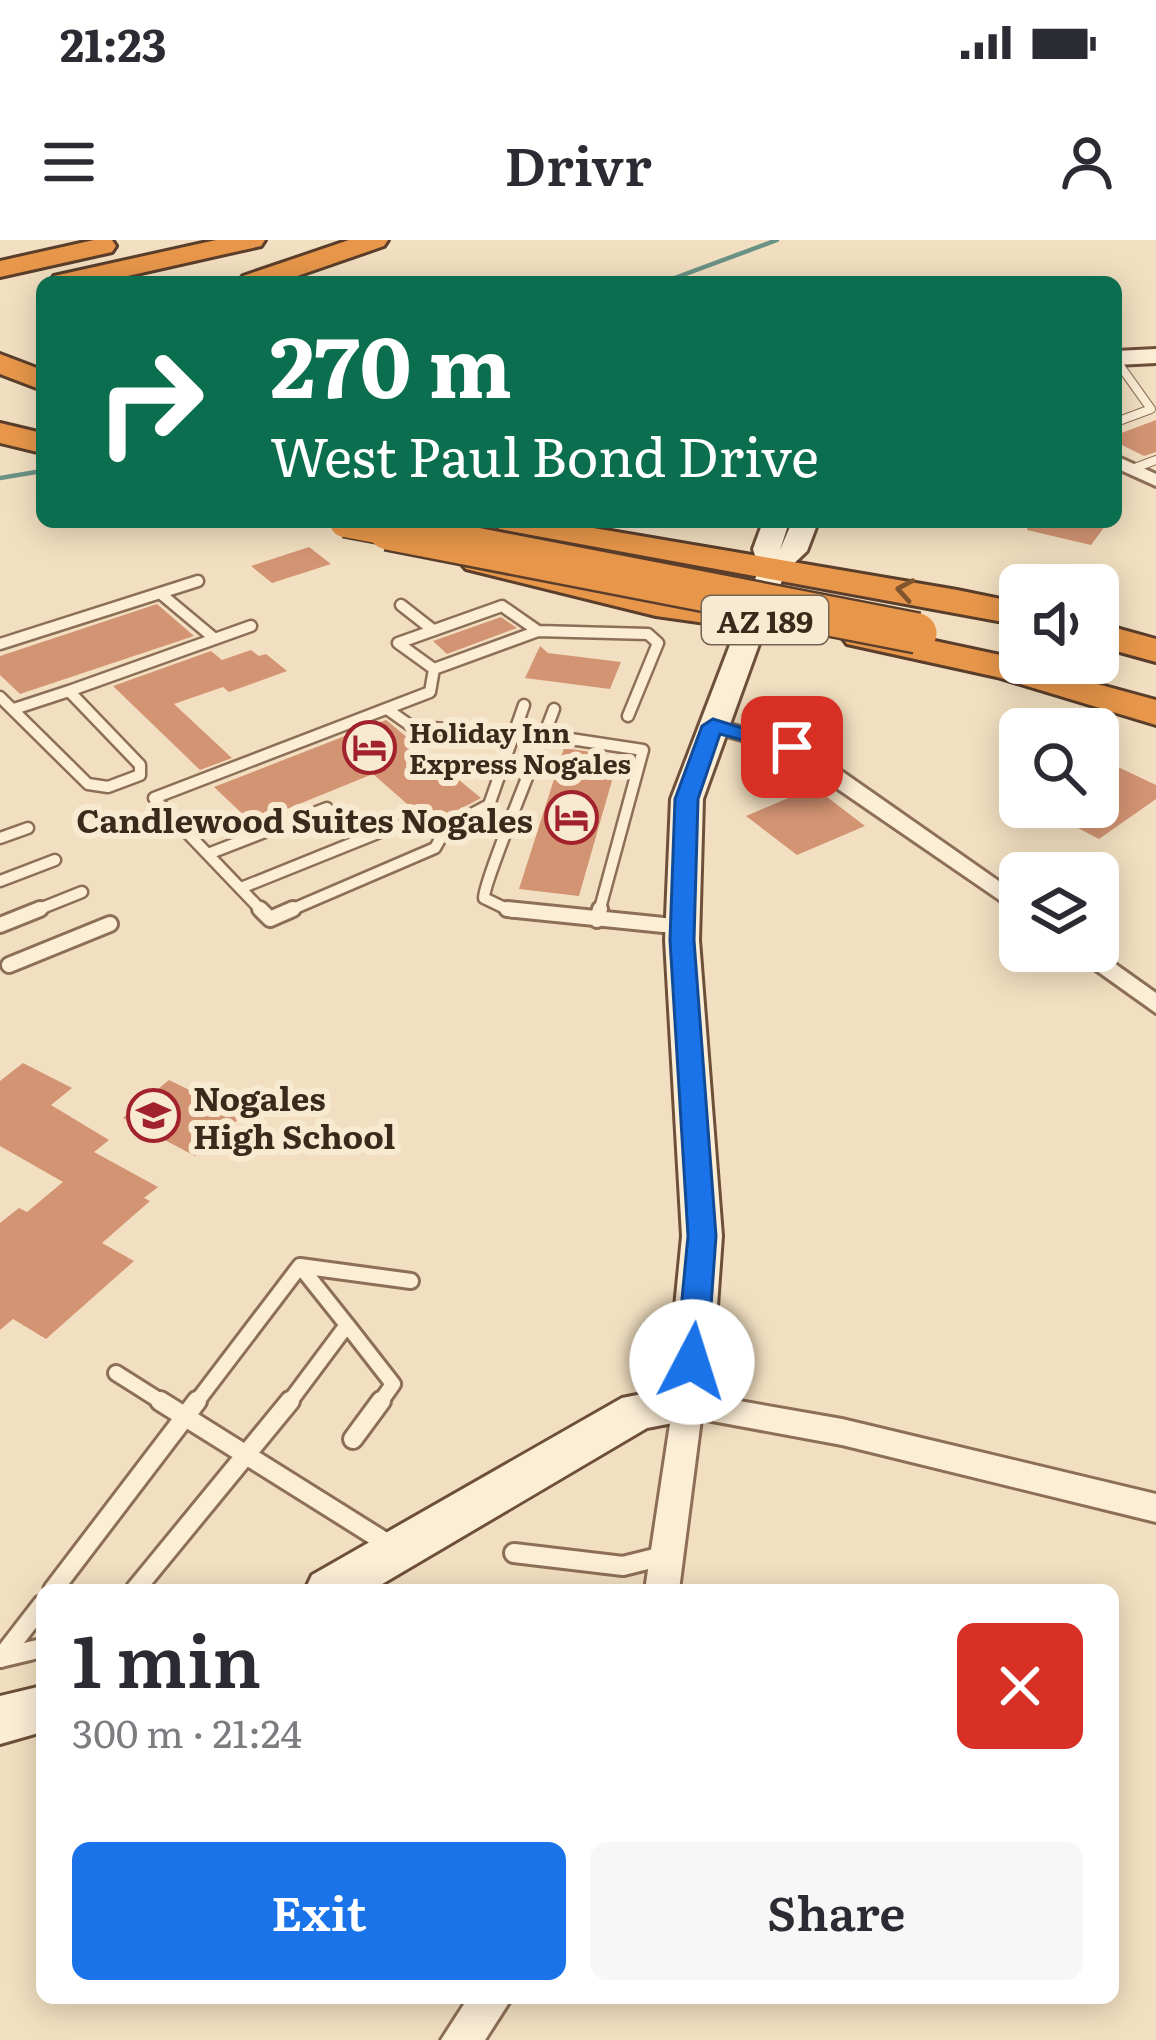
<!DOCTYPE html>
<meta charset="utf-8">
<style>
:root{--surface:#fff;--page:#f7f7f7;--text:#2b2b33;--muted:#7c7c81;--accent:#1a73e8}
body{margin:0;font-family:Literata,serif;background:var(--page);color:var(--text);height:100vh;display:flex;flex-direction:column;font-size:45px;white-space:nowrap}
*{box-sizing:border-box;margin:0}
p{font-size:39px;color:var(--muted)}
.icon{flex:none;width:66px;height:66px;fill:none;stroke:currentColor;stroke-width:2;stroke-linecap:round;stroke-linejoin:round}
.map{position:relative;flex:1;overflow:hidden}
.panel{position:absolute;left:36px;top:1344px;width:1083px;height:420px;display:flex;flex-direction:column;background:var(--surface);border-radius:18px;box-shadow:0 6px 30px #0003}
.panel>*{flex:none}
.banner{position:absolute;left:36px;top:36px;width:1086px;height:252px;border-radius:18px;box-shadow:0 6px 30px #0003;background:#0b6e4f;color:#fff;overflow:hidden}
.controls{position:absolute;left:999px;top:324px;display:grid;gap:24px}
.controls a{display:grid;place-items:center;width:120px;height:120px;border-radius:18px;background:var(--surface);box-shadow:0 6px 30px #0003;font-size:60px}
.pin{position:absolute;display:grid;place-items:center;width:102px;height:102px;color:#fff;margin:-51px;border-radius:24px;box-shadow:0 6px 18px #0006}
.me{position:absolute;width:132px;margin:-66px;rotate:5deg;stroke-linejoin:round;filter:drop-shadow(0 0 9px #0008)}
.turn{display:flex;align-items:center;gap:42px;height:252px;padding:0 36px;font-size:54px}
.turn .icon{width:156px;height:156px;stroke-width:2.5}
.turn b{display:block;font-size:84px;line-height:102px}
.round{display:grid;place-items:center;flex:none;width:126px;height:126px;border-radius:18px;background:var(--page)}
.overview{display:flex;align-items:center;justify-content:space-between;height:204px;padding:0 36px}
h1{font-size:72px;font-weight:600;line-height:90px}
.primary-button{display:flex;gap:24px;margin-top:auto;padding:24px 36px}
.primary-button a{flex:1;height:138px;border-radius:18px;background:var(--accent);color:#fff;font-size:48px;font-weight:600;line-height:138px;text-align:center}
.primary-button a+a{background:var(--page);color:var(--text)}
.status{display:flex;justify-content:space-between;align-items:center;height:84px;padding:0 60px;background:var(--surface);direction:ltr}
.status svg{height:33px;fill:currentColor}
header{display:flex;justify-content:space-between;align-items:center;height:156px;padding:0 36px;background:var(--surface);font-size:54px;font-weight:600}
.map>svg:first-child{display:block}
</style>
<div class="status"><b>21:23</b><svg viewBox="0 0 49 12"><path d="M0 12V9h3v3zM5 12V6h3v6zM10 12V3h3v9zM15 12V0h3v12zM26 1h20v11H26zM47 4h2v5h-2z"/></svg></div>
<header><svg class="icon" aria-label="menu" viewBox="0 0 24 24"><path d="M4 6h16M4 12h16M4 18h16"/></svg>Drivr<svg class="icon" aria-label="person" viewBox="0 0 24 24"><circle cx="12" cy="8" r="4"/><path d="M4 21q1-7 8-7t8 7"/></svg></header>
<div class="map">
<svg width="1156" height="1800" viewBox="0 0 1156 1800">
<rect width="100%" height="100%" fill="#f2dfc1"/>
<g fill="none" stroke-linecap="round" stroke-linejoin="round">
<path stroke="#6a9385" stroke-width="4.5" d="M 664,42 L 777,0
M 0,238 L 42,231"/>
</g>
<path fill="#d39473" d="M 1156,180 L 1156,212 L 1144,216 L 1116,202 L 1116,195 Z
M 1028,282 L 1108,282 L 1091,305 L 1027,290 Z
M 309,307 L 331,324 L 272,343 L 251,326 Z
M 157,364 L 194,396 L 20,454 L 0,435 L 0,416 Z
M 501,377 L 517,388 L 447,414 L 433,401 Z
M 540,406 L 548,413 L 621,422 L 610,449 L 525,438 Z
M 251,410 L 259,416 L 266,414 L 287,431 L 229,452 L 223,447 L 174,464 L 232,518 L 200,530 L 113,446 L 211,411 L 222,420 Z
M 386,480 L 481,558 L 445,577 L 422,577 L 373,534 L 252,583 L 214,547 Z
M 564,508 L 619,516 L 579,656 L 519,649 Z
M 1116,526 L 1156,545 L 1156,559 L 1099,599 L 1038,567 L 1098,567 L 1098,538 Z
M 814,547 L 865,586 L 797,615 L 746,576 Z
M 23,823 L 72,848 L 51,865 L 109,900 L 94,912 L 158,947 L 144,958 L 150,961 L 102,1003 L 134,1021 L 46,1099 L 13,1079 L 0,1090 L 0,983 L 19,968 L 27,972 L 63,942 L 0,906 L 0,841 Z
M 169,840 L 242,876 L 195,916 L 123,878 Z"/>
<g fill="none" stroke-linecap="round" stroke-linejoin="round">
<defs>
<path id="lane-far3" d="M 1116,120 L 1151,169 L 1116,182
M 1132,229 L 1156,220"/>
<path id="lane-far2" d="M 160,353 L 215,399
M 401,365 L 433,390
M 502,366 L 538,391 L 434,429 L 398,403 Z
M 538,391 L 648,394 L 658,403 L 628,476
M 0,404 L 198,341
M 0,457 L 88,544 L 108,547 L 140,535 L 140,525 L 69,451 L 251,386
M 14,469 L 69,451
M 387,469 L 411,486 L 510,495
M 544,495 L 643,510 L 599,672
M 0,598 L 28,588
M 208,614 L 327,568
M 0,641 L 55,620
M 241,648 L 395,586 L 447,587
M 32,672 L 82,652
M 263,672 L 154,558 L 430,452 L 434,429
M 286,672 L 435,608 L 447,587 L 489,565 L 524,465
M 513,672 L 484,658 C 483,643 544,497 554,469"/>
<path id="lane-far1" d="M 260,669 L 270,679 L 293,669
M 507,669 L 683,687
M 597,680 L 600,669
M 0,685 L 40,669
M 9,725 L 110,684
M 300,1026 L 411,1041
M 116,1133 L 165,1164
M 195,1164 L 300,1026 L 347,1085
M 288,1164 L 347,1085 L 393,1144 L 379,1164"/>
<path id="lane" d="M 160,1161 L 393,1307
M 353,1199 L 381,1161
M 514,1313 L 623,1326 L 667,1315
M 53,1350 L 197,1161
M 135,1350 L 290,1161
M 0,1418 L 42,1408
M 1,1418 L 42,1365"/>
<path id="street" d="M 1116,216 L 1156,234 L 1156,246 L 1116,228 Z
M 713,480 L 800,502 L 1020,656 L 1020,674 L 784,512 L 706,490 L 706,482 Z
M 1069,711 L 1097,711 L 1156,753 L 1156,773 Z
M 688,1152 L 842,1179 L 1156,1254 L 1156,1282 L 842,1205 L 701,1179 L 679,1350 L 645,1350 L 673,1164 L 677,1155 Z
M 468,1758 L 512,1758 L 485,1800 L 441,1800 Z"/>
<path id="secondary" d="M 1156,109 L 1156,123 L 1116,125 L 1116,111 Z
M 763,282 L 789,282 L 780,310 L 792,282 L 818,282 L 807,311 L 785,332 L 703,559 L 699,700 L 722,996 L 710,1164 L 704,1177 L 647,1188 L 372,1350 L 305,1350 L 312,1335 L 622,1158 L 667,1149 L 682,996 L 665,700 L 671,559 L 759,329 L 753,309 Z
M 42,1446 L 42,1492 L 0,1504 L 0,1456 Z"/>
<path id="highway" d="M 94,0 L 112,0 L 116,6 L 112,12 L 0,37 L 0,21 Z
M 216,0 L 265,0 L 261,6 L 101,42 L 50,42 L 54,36 Z
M 349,0 L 388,0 L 384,6 L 280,42 L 239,42 L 243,36 Z
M 0,114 L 42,130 L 42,150 L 0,134 Z
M 0,183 L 42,193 L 42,213 L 0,203 Z
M 494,282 L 558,282 L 957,350 L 1020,363 L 1020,385 L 499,289 Z
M 478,311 L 656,354 L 776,371 L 789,374 L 794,382 L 789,390 L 776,393 L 656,376 L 466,329 L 460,322 L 466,315 Z
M 1098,383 L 1156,399 L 1156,422 L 1098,406 Z
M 860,385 L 1019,419 L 1020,423 L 1156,460 L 1156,485 L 997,437 L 847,404 L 841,396 L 847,388 Z"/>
</defs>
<use href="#lane-far3" stroke="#8d6f57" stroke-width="10"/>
<use href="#lane-far2" stroke="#8d6f57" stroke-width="15"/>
<use href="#lane-far1" stroke="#8d6f57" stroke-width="20"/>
<use href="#lane" stroke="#8d6f57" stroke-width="24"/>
<use href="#street" stroke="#8d6f57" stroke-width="6"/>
<use href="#secondary" stroke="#6e503a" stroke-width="6"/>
<use href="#highway" stroke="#5a3e2b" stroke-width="6"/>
<use href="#lane-far3" stroke="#fcedd5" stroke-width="8"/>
<use href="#lane-far2" stroke="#fcedd5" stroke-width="10"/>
<use href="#lane-far1" stroke="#fcedd5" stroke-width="14"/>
<use href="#lane" stroke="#fcedd5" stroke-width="18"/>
<use href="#street" fill="#fcedd5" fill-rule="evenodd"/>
<use href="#secondary" fill="#fcedd5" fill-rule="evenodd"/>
<use href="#highway" fill="#e8974a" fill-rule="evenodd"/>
<defs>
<path id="highway-bridge-far1" d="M 345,282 L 403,293"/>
<path id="highway-bridge" d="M 388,290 L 917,393"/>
</defs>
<use href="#highway-bridge-far1" stroke="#5a3e2b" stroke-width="33" stroke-linecap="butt"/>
<use href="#highway-bridge" stroke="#5a3e2b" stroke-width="44" stroke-linecap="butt"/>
<use href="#highway-bridge-far1" stroke="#e8974a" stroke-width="30"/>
<use href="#highway-bridge" stroke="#e8974a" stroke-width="39"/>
</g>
<defs><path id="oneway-chevron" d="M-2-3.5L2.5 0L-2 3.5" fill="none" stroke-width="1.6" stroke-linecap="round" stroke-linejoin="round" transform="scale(3)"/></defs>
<use stroke="#80552e" href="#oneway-chevron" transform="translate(905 350) rotate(-170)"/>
<path fill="#1a73e8" stroke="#114b97" stroke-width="3" d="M 713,479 L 803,507 L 792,513 L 720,494 L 698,559 L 694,700 L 716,996 L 707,1122 L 702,1131 L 681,1131 L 676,1122 L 688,996 L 670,700 L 675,559 L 702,486 Z"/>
<defs>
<symbol id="hotel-ring" viewBox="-11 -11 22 22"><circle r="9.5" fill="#f8ead1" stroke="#a1212c" stroke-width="1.5"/><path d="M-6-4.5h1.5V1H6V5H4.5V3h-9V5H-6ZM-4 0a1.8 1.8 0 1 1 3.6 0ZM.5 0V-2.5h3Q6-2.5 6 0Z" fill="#a1212c"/></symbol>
<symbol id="school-ring" viewBox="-11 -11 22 22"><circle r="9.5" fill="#f8ead1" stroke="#a1212c" stroke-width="1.5"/><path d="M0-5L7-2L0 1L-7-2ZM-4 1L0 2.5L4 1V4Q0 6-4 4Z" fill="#a1212c"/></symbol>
</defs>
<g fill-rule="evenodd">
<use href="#hotel-ring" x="340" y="478" width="59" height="59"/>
<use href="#hotel-ring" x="542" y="548" width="59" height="59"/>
<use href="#school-ring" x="124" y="846" width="59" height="59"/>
</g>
<g text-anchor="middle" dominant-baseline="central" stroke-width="12" stroke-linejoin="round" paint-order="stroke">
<g font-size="27" font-weight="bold" fill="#3b291c" stroke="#f8ead1" text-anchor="start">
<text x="409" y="491">Holiday Inn<tspan x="409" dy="31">Express Nogales</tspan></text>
</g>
<rect fill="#f8ead1" stroke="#746352" stroke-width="3" x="702" y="356" width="126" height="48" rx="9"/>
<g font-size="30" font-weight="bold" fill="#3b291c">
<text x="765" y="380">AZ 189</text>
</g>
<g font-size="33" font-weight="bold" fill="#3b291c" stroke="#f8ead1" text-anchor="end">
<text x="533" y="578">Candlewood Suites Nogales</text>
<text x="193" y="856" text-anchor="start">Nogales<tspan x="193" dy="38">High School</tspan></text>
</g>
</g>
</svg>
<div class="controls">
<a><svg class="icon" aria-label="sound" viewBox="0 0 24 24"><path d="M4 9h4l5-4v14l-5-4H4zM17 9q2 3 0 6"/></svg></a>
<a><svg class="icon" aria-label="search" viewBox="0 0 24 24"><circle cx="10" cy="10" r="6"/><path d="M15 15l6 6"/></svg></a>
<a><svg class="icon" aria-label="layers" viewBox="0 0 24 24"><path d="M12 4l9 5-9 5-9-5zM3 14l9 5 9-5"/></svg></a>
</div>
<div class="pin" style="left:792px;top:507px;background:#d93025"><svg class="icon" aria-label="arrive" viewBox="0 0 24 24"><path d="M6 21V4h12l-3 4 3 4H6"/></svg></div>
<svg class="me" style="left:692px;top:1122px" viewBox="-20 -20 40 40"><circle r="19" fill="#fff"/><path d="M0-13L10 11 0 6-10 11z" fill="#1a73e8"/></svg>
<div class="banner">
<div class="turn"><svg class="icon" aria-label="right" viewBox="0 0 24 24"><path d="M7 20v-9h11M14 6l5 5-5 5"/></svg><div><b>270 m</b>West Paul Bond Drive</div></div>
</div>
<section class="panel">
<div class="overview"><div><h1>1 min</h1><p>300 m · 21:24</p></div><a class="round" style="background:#d93025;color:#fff"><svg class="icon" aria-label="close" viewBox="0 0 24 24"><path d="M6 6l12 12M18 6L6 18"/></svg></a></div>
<div class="primary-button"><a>Exit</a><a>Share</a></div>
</section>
</div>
